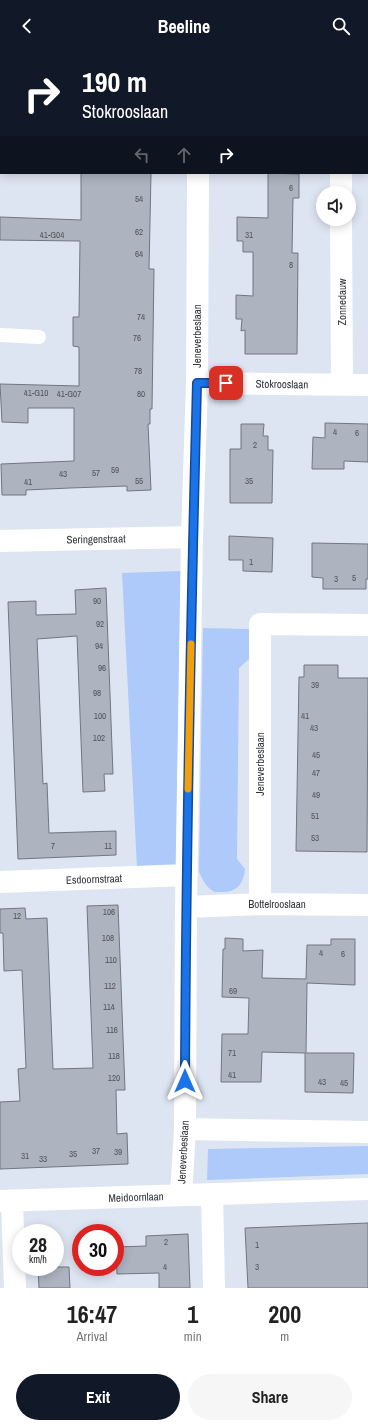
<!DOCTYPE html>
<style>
:root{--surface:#fff;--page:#f6f6f6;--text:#222;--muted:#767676;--accent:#111827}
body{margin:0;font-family:"Archivo Narrow",sans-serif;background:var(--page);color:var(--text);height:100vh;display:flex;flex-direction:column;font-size:15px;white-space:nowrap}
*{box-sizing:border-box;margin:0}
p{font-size:13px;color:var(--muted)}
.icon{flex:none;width:22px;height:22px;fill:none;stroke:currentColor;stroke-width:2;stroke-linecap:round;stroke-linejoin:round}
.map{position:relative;height:1236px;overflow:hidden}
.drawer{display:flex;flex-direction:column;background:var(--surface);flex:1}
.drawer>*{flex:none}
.guide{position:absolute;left:0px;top:0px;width:368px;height:122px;box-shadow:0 2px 10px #0003;background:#111827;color:#fff;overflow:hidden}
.buttons{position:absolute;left:316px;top:134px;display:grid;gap:8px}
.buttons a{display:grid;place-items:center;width:40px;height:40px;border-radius:50%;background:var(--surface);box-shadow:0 2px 10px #0003;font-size:20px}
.speed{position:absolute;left:12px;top:1172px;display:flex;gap:8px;font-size:20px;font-weight:700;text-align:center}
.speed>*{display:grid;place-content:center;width:52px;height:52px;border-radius:50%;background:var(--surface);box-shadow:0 2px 10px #0003;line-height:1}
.speed small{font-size:10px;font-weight:400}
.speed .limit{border:6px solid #d22;background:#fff;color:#111}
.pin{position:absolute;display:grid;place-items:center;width:34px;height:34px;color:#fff;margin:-17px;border-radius:8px;box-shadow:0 2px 6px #0006}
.me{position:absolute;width:44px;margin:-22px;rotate:0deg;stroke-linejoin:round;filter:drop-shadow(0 0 3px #0008)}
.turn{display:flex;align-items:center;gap:14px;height:84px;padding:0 16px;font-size:18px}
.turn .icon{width:52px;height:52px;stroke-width:2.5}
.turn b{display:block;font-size:28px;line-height:34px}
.lanes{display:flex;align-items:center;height:38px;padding:0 16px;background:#0003;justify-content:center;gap:20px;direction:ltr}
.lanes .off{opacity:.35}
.eta{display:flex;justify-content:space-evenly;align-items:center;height:68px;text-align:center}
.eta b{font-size:24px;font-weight:700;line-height:28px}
.cta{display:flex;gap:8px;margin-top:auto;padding:8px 16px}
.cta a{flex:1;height:46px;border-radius:24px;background:var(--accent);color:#fff;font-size:16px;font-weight:700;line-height:46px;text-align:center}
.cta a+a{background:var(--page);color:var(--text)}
header{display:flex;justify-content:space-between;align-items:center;height:52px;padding:0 16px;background:var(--accent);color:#fff;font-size:18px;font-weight:700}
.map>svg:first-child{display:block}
</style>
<header><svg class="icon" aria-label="back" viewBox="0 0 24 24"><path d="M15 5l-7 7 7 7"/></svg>Beeline<svg class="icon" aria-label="search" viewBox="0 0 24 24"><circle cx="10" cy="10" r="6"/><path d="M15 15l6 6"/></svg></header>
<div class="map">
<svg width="368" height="1236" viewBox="0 0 368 1236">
<rect width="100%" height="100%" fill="#dee5f2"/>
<path fill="#adcafb" d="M 181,519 L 176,815 L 137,816 L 122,521 Z
M 203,576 L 249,577 L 249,607 L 239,616 L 237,807 L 245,817 C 244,832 236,841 221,840 C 220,840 216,840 215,840 C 206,836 203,828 199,820 Z
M 368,1094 L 368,1122 L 207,1128 L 208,1097 Z"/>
<path fill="#adb4c0" stroke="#707781" d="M 81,121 L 151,121 L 149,217 L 154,217 L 152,357 L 150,357 L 150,372 L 148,372 L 151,438 L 127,439 L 127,434 L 70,436 L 26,438 L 26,443 L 2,443 L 1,412 L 74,409 L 74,356 L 28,356 L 28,371 L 2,370 L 0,332 L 79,334 L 79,295 L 73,294 L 73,265 L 79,265 L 80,189 L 0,188 L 0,165 L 81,168 Z
M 268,121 L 299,122 L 299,146 L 293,146 L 292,201 L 298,201 L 297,302 L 245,302 L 245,278 L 241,279 L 242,267 L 236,267 L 236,243 L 253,244 L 253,200 L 243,200 L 243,189 L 237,189 L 237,165 L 268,166 Z
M 325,371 L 368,372 L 368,410 L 344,409 L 344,417 L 312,417 L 313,385 L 325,386 Z
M 241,372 L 264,372 L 263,384 L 268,384 L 268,398 L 273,398 L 272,451 L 230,451 L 230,397 L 241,397 Z
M 229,484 L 273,486 L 272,520 L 243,519 L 243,508 L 229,508 Z
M 312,491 L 368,492 L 368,527 L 366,527 L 366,537 L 323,537 L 323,526 L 312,525 Z
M 106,536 L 113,722 L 104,722 L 105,739 L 83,740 L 77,584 L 37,587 L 38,609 L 43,732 L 47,731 L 49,781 L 116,779 L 116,803 L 18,807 L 8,550 L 36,549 L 36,563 L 76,562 L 75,538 Z
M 304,613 L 338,613 L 338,626 L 368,626 L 367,800 L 296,799 L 299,625 L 304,625 Z
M 118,853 L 125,1038 L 116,1038 L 117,1082 L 127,1081 L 128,1112 L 0,1117 L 0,1050 L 20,1049 L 18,1017 L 26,1016 L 22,918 L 4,919 L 3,881 L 0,881 L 0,857 L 25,856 L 26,867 L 47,866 L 53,1017 L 93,1016 L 87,854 Z
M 225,886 L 243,887 L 243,899 L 263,898 L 262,926 L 306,927 L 307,893 L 331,893 L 331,887 L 355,887 L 355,933 L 307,931 L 306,1001 L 354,1001 L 353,1041 L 305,1040 L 305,1001 L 262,1000 L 261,1030 L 221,1030 L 222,982 L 248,982 L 249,946 L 222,945 L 223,897 L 225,897 Z
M 368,1171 L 368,1236 L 248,1236 L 245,1176 Z
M 188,1182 L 190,1236 L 159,1236 L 159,1221 L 117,1222 L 116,1195 L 146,1194 L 146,1184 Z
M 38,1215 L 69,1215 L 70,1236 L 39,1236 Z"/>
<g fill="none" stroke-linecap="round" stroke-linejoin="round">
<path stroke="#fff" stroke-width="14" d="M 0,283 L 39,285"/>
<path stroke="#fff" stroke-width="22" d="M 341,0 L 341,1
M 199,1 L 199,0
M 341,121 L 341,141
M 341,167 L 342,332
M 197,331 L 368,333
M 0,489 L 192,485
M 0,830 L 187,823
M 260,852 L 260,572 L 368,573
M 186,855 L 260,852 L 368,853
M 185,1077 L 368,1080
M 212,1142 L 214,1236
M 181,1143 L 185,1077 L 186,855 L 192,485 L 197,331 L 198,121
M 0,1149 L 368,1137
M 12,1149 L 15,1236"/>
</g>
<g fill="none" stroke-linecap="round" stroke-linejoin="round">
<defs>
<path id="route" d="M 185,1029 C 186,796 191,563 197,331 L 226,331"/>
</defs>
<use href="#route" stroke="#114b97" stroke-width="10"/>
<use href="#route" stroke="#1a73e8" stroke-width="7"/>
<path stroke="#f59e0b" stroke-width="7" d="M 188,737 L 191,592"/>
</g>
<g text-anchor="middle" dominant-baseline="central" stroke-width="3" stroke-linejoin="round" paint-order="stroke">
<g font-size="9" fill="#51555c">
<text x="291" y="136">6</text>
<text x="139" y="147">54</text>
<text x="139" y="180">62</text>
<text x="52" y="183">41-G04</text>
<text x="249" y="183">31</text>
<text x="139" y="202">64</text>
<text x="291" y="213">8</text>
<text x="141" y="265">74</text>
<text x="137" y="286">76</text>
<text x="138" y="319">78</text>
<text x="36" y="341">41-G10</text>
<text x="69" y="342">41-G07</text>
<text x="141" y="342">80</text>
<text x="335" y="380">4</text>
<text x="357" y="381">6</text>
<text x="255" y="393">2</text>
<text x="115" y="418">59</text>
<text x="96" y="421">57</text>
<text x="63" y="422">43</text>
<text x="139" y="429">55</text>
<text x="249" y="429">35</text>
<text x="28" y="430">41</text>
<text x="251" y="510">1</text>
<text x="354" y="526">5</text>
<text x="336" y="527">3</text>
<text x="97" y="549">90</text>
<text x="100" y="572">92</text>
<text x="99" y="594">94</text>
<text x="102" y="616">96</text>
<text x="315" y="633">39</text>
<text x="97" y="641">98</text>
<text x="100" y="664">100</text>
<text x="305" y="664">41</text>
<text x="314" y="676">43</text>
<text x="99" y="686">102</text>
<text x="316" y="703">45</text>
<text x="316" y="721">47</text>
<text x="316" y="743">49</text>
<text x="315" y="764">51</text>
<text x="315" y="786">53</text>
<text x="53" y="794">7</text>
<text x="108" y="794">11</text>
<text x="109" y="860">106</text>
<text x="17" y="864">12</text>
<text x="108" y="886">108</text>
<text x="321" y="901">4</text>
<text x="343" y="902">6</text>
<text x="111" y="908">110</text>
<text x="110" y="934">112</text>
<text x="233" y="939">69</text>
<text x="109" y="955">114</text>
<text x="112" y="978">116</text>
<text x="232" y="1001">71</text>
<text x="114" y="1004">118</text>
<text x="232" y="1023">41</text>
<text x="114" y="1026">120</text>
<text x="322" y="1030">43</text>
<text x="344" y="1031">45</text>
<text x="96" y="1099">37</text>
<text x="118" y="1100">39</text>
<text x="73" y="1102">35</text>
<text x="25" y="1104">31</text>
<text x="43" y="1107">33</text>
<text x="166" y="1190">2</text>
<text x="257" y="1193">1</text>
<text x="165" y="1215">4</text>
<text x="257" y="1215">3</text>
</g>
<g font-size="11" fill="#32353a" stroke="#fff">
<text transform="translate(342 250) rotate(-90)">Zonnedauw</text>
<text transform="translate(197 284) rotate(-90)">Jeneverbeslaan</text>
<text transform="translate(282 332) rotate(1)">Stokrooslaan</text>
<text transform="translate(96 487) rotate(-1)">Seringenstraat</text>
<text transform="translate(260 712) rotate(-90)">Jeneverbeslaan</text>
<text transform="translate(94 827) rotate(-2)">Esdoornstraat</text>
<text x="277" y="852">Bottelrooslaan</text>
<text transform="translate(183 1100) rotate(-87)">Jeneverbeslaan</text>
<text transform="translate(136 1145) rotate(-2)">Meidoornlaan</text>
</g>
</g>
</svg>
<div class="buttons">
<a><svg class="icon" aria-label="sound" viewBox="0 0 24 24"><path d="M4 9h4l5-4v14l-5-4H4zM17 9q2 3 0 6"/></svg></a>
</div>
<div class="speed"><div>28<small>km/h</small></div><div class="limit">30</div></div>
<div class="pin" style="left:226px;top:331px;background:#d93025"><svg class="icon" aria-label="arrive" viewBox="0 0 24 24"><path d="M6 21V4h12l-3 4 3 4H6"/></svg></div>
<svg class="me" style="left:185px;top:1029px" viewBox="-20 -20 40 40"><path d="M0-17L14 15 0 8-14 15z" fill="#1a73e8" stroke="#fff" stroke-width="4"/></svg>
<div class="guide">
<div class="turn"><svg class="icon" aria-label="right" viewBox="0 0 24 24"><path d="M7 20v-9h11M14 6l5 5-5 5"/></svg><div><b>190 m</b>Stokrooslaan</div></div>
<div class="lanes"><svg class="icon off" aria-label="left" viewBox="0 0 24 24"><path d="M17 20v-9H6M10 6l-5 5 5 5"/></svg><svg class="icon off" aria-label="ahead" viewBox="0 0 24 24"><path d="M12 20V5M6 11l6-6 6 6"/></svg><svg class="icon" aria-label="right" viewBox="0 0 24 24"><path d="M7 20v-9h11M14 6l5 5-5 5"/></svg></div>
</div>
</div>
<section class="drawer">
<div class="eta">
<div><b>16:47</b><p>Arrival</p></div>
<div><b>1</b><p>min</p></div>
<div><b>200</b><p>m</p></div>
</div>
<div class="cta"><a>Exit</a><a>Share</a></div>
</section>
